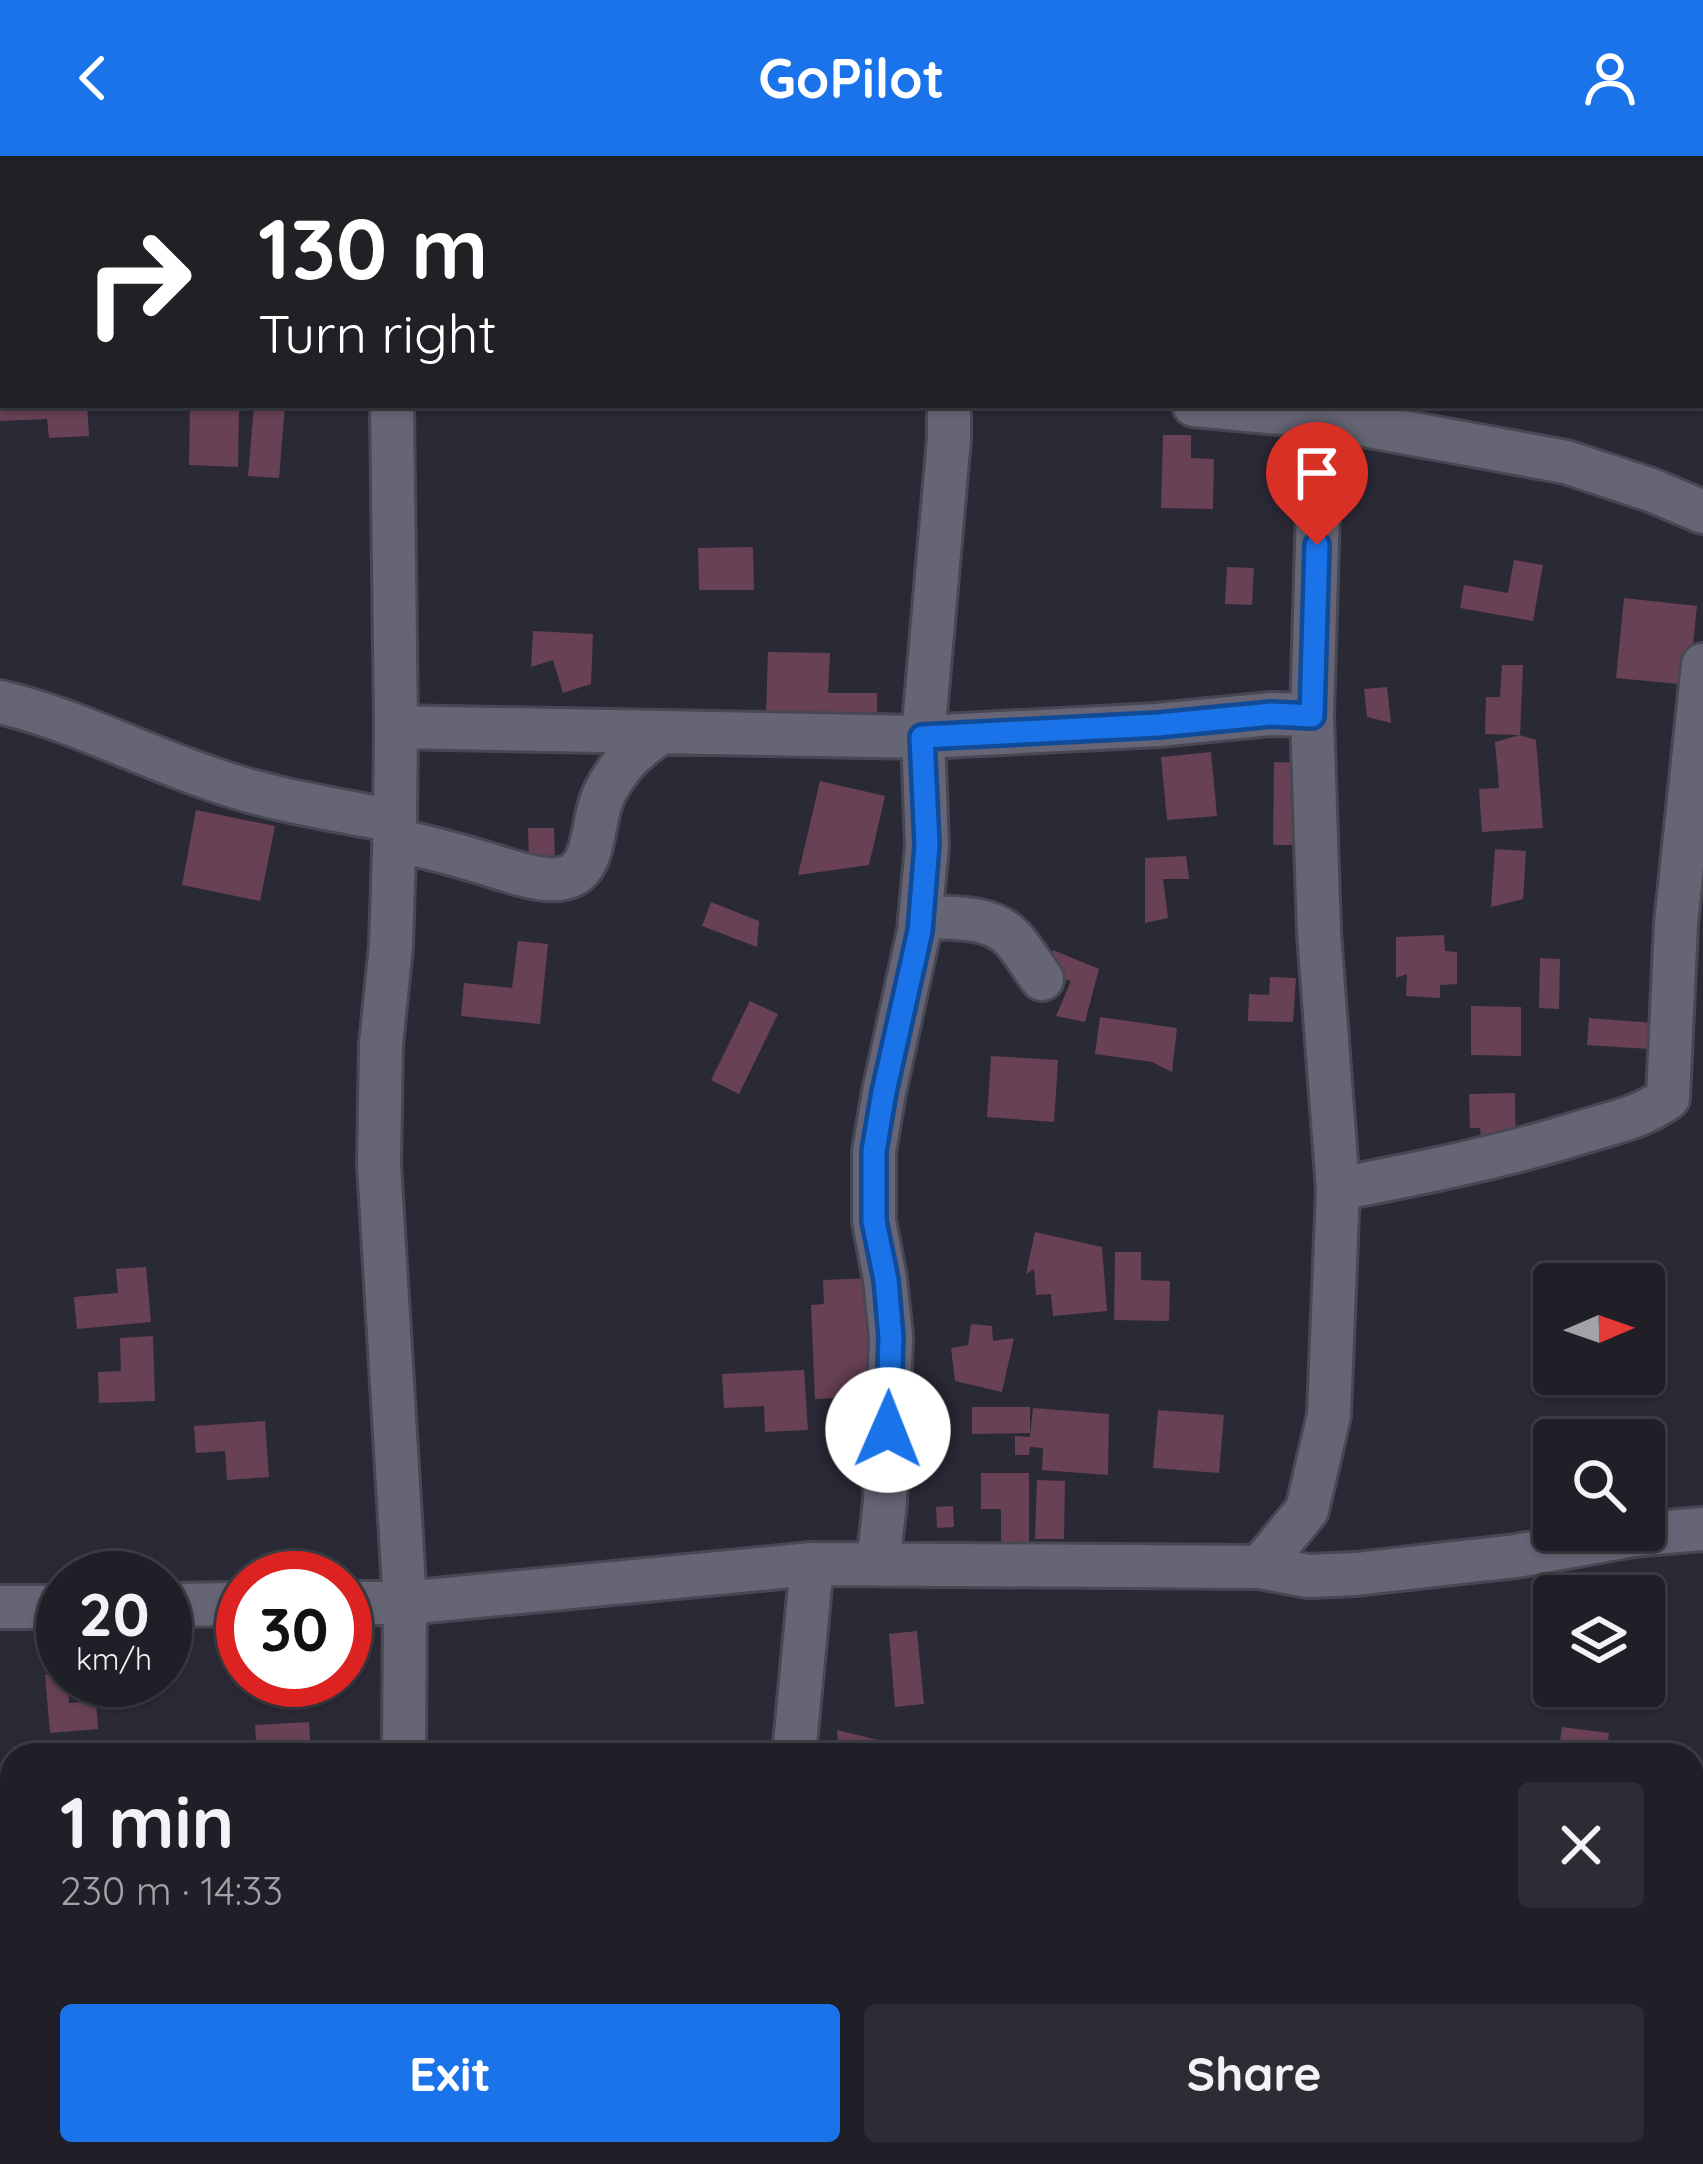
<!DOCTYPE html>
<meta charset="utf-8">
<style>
:root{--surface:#201f28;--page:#2d2c34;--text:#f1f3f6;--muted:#a2a2a8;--line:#3d3d45;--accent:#1a73e8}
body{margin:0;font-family:Quicksand,sans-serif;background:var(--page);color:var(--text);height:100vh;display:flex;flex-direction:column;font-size:45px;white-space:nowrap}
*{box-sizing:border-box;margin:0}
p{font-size:39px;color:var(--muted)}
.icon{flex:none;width:66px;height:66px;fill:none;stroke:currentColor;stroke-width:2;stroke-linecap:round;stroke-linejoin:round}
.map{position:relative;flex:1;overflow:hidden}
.drawer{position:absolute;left:0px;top:1587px;width:1704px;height:423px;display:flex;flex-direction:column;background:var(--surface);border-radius:36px 36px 0 0;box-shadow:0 3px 9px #0004,0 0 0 3px var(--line)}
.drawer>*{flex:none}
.banner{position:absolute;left:0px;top:0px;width:1704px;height:252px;box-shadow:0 3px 9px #0004,0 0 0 3px var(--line);background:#202124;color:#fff;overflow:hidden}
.needle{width:78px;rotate:88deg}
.buttons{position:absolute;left:1533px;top:1107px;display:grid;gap:24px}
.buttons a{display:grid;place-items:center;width:132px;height:132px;border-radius:12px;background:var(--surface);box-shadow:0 3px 9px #0004,0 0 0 3px var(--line);font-size:60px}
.speed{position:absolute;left:36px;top:1395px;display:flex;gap:24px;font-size:60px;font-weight:700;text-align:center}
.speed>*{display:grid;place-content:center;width:156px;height:156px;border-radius:50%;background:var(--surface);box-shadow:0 3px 9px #0004,0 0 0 3px var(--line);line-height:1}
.speed small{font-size:30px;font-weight:400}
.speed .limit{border:18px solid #d22;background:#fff;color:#111}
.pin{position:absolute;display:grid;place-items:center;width:102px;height:102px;color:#fff;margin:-123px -51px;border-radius:50% 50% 50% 0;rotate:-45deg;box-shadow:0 0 12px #0007}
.pin .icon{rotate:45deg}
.me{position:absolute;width:132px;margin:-66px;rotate:1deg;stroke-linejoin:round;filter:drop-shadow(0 0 9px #0008)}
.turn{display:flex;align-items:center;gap:42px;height:252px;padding:0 60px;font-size:54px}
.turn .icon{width:156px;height:156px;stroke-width:2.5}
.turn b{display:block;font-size:84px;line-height:102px}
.round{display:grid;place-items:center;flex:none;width:126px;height:126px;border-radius:12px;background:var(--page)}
.headline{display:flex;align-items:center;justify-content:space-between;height:204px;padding:0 60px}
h1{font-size:72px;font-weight:800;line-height:90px}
.primary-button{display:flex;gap:24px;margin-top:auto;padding:24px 60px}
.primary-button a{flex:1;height:138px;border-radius:12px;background:var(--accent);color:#fff;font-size:48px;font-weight:800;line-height:138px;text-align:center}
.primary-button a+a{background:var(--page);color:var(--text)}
header{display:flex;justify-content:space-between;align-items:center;height:156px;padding:0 60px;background:var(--accent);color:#fff;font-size:54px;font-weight:800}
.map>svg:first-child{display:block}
</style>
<header><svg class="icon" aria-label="back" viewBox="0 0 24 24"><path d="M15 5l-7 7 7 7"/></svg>GoPilot<svg class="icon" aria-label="person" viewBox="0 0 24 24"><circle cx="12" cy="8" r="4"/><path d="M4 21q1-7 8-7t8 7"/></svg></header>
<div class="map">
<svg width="1703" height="2008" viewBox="0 0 1703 2008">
<rect width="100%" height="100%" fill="#2a2936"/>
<path fill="#684154" d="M 0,249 L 87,249 L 89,280 L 49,282 L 47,263 L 0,265 Z
M 190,249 L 239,249 L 238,311 L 189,309 Z
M 254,249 L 285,249 L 279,322 L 248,320 Z
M 1163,279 L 1191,279 L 1191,302 L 1214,303 L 1213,353 L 1161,352 Z
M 753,391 L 754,434 L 699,434 L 698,392 Z
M 1514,404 L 1543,409 L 1533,465 L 1460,452 L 1464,429 L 1508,437 Z
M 1227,411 L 1254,412 L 1252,449 L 1225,448 Z
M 1624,442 L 1697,450 L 1689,529 L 1616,522 Z
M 533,475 L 593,478 L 591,528 L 563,537 L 553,504 L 531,511 Z
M 768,496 L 830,497 L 828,537 L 877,537 L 877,570 L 766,559 Z
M 1502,509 L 1523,509 L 1520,579 L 1485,578 L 1486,541 L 1500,541 Z
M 1387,531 L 1391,567 L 1367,561 L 1364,533 Z
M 1520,579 L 1536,584 L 1543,672 L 1482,676 L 1479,633 L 1499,632 L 1495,586 Z
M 1211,596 L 1217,660 L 1167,664 L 1161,601 Z
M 1274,606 L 1299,607 L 1298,689 L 1273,689 Z
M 820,625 L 885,640 L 869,709 L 798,719 Z
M 196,654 L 275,670 L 260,745 L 182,729 Z
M 528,672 L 554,672 L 555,706 L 529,706 Z
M 1495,693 L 1526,695 L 1523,743 L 1491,751 Z
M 1186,700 L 1189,723 L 1163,723 L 1168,762 L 1145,767 L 1145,702 Z
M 711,746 L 759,765 L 757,791 L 702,770 Z
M 1444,779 L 1445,795 L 1457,796 L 1457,828 L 1440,829 L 1440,842 L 1406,840 L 1407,818 L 1396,822 L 1396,781 Z
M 518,785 L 548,788 L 540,868 L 461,860 L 464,827 L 512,832 Z
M 1053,794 L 1099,813 L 1085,866 L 1056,860 L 1071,825 L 1050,820 Z
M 1540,802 L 1560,803 L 1559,853 L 1539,852 Z
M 1270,821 L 1296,822 L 1293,866 L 1248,865 L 1249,838 L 1269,839 Z
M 750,845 L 778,858 L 739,938 L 711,924 Z
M 1471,850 L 1521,851 L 1521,900 L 1471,899 Z
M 1100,861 L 1177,872 L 1172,916 L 1152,906 L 1095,898 Z
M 1589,862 L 1666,868 L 1664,894 L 1587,889 Z
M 991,900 L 1058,904 L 1054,966 L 987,961 Z
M 1515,937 L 1516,1009 L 1494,980 L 1481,980 L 1480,972 L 1470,972 L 1469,938 Z
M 1035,1076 L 1102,1091 L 1107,1155 L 1053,1160 L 1051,1138 L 1036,1139 L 1034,1113 L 1026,1118 Z
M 1115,1096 L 1141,1096 L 1141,1124 L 1170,1125 L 1169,1165 L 1114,1164 Z
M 146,1111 L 151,1166 L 77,1173 L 74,1141 L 118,1137 L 116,1113 Z
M 871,1122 L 876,1240 L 815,1243 L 811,1149 L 824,1148 L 823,1124 Z
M 971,1168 L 992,1170 L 993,1185 L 1014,1182 L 1002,1236 L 955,1225 L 951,1192 L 968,1189 Z
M 153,1180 L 155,1245 L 99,1247 L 98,1216 L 121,1215 L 120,1182 Z
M 804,1214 L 808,1274 L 765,1276 L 764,1250 L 724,1252 L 722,1218 Z
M 972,1251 L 1030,1251 L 1030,1277 L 972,1278 Z
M 1033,1252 L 1109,1258 L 1108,1319 L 1042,1314 L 1043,1292 L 1030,1291 L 1029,1299 L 1015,1299 L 1015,1280 L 1030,1281 Z
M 1158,1254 L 1224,1259 L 1219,1317 L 1153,1312 Z
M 265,1265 L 269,1321 L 227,1324 L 225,1295 L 196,1297 L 194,1270 Z
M 981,1317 L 1029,1317 L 1029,1388 L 1001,1388 L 1001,1353 L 981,1353 Z
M 1037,1324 L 1065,1325 L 1064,1383 L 1035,1383 Z
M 953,1350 L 954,1371 L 937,1372 L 936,1351 Z
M 917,1475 L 924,1548 L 895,1551 L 889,1478 Z
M 63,1518 L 63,1524 L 68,1524 L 69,1547 L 96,1545 L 98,1573 L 50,1577 L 45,1519 Z
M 309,1566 L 311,1599 L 257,1599 L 255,1569 Z
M 1562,1571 L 1609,1577 L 1606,1599 L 1558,1598 Z
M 837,1574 L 878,1584 L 879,1599 L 839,1599 Z
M 147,1998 L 177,1998 L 178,2008 L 148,2008 Z
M 181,1998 L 372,1998 L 372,2008 L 180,2008 Z
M 751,1998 L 774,1998 L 776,2008 L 753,2008 Z
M 1273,1998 L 1307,1998 L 1307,2008 L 1263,2008 L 1263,2002 L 1273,2002 Z
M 1332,1998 L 1359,1998 L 1360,2008 L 1317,2008 L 1316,2000 Z
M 1387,1998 L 1416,1998 L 1414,2008 L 1385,2008 Z"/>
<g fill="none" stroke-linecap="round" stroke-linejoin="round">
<defs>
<path id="minor" d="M 390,0 L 390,3
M 585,3 L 591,0
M 970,3 L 970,0
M 1345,3 L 1345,0
M 392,249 L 396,571 L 395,665 L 391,790 L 381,888 L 379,1008 L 405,1447 L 404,1599
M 1194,249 L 1320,261 L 1566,306 L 1651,334 L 1703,356
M 0,546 C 73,563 140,599 212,623 C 271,644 333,653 395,665
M 396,571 L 923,581 L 1158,569 L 1272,558 L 1312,559
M 394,684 C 424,690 454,698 484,707 C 504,713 524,721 546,723 C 602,728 587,671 605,636 C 618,610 637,591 661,577
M 920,761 C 950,762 992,759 1013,783 C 1024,795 1032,810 1042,823
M 1338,1033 C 1421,1017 1502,1001 1582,976 C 1615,966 1640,962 1668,942 L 1676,768 L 1703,509
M 878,1408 L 885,1346 L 891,1181 L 885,1123 L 874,1065 L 874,995 L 884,936 L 919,775 L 927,690 L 923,581 L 949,282 L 949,249
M 1260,1411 L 1307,1354 L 1329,1259 L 1338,1033 L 1319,777 L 1312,559 L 1321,249
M 345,1447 L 405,1447 L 812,1408 L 1260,1411 L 1308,1420 L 1356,1418 L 1516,1400 L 1633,1379 L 1703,1373
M 165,1449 L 243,1448
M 0,1451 L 63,1451
M 794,1599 L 812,1408
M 400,1998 L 400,2008
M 795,1998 L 795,2008"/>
</defs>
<use href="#minor" stroke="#484752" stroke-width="48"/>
<use href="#minor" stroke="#666575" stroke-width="42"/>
</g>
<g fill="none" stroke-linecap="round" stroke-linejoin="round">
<defs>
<path id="route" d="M 888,1274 L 891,1181 L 886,1124 L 874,1065 L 874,995 L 884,936 L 920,775 L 927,689 L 922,581 L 1158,569 L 1272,558 L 1312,560 L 1317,389"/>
</defs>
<use href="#route" stroke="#114b97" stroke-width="30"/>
<use href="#route" stroke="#1a73e8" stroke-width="21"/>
</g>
</svg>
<div class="buttons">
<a><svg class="needle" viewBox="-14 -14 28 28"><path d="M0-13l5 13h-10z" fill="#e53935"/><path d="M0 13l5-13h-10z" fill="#a2a2a8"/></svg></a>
<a><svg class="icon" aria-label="search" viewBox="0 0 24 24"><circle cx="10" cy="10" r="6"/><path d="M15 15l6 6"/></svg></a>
<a><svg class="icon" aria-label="layers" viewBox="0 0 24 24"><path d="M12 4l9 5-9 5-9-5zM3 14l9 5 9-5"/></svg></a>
</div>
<div class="speed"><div>20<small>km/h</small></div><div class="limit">30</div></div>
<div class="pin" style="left:1317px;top:389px;background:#d93025"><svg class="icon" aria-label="arrive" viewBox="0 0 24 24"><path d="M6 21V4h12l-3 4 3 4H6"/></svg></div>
<svg class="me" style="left:888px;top:1274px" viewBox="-20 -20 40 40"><circle r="19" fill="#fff"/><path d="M0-13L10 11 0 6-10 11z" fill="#1a73e8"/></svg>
<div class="banner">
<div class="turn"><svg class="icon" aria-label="right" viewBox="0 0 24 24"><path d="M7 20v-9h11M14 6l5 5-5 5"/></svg><div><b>130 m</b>Turn right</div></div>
</div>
<section class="drawer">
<div class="headline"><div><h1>1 min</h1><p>230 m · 14:33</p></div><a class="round"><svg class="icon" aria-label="close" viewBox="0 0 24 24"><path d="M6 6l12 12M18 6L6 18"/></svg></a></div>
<div class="primary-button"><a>Exit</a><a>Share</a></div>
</section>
</div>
